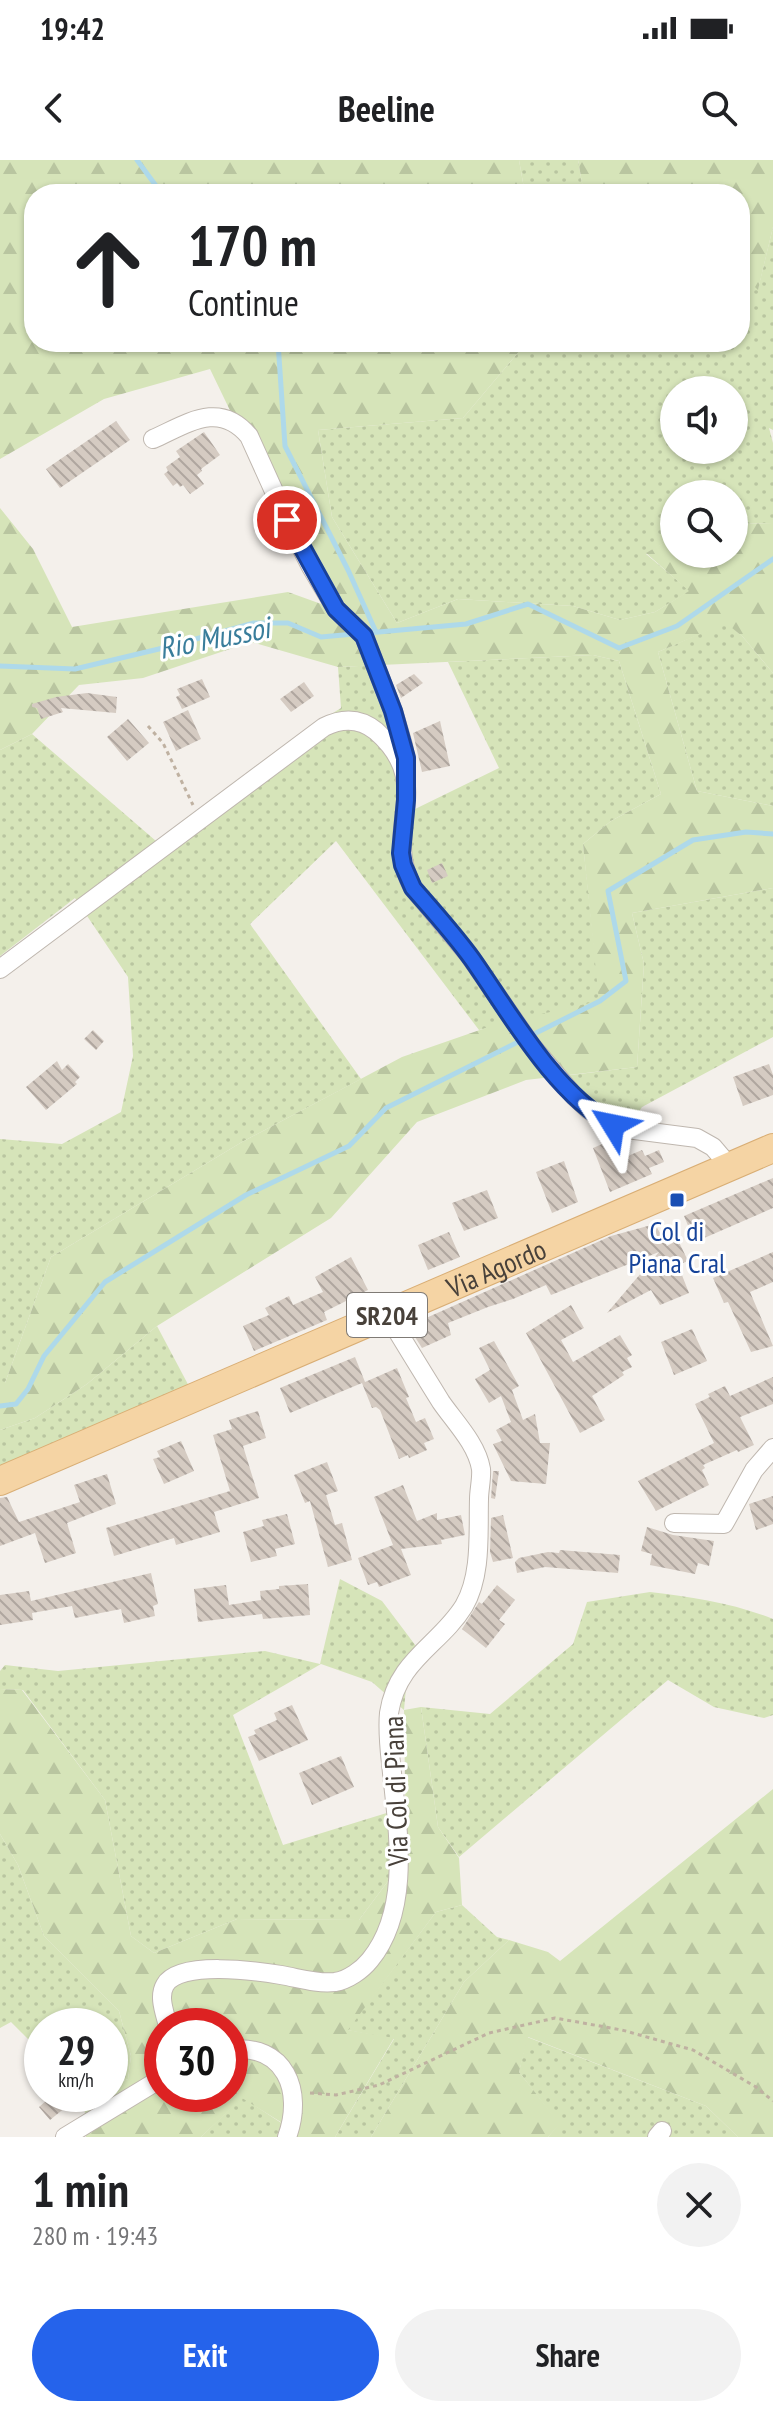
<!DOCTYPE html>
<meta charset="utf-8">
<style>
:root{--surface:#fff;--page:#f2f2f2;--text:#202124;--muted:#757577;--accent:#2563eb}
body{margin:0;font-family:"PT Sans Narrow",sans-serif;background:var(--page);color:var(--text);height:100vh;display:flex;flex-direction:column;font-size:30px;white-space:nowrap}
*{box-sizing:border-box;margin:0}
p{font-size:26px;color:var(--muted)}
.icon{flex:none;width:44px;height:44px;fill:none;stroke:currentColor;stroke-width:2;stroke-linecap:round;stroke-linejoin:round}
.map{position:relative;height:1977px;overflow:hidden}
.side{display:flex;flex-direction:column;background:var(--surface);flex:1}
.side>*{flex:none}
.banner{position:absolute;left:24px;top:24px;width:726px;height:168px;border-radius:32px;box-shadow:0 2px 6px #0004;background:#fff;color:var(--text);overflow:hidden}
.fabs{position:absolute;left:660px;top:216px;display:grid;gap:16px}
.fabs a{display:grid;place-items:center;width:88px;height:88px;border-radius:50%;background:var(--surface);box-shadow:0 2px 6px #0004;font-size:40px}
.speed{position:absolute;left:24px;top:1848px;display:flex;gap:16px;font-size:40px;font-weight:700;text-align:center}
.speed>*{display:grid;place-content:center;width:104px;height:104px;border-radius:50%;background:var(--surface);box-shadow:0 2px 6px #0004;line-height:1}
.speed small{font-size:20px;font-weight:400}
.speed .limit{border:12px solid #d22;background:#fff;color:#111}
.pin{position:absolute;display:grid;place-items:center;width:68px;height:68px;color:#fff;margin:-34px;border:4px solid #fff;border-radius:50%;box-shadow:0 2px 8px #0007}
.me{position:absolute;width:88px;margin:-44px;rotate:305deg;stroke-linejoin:round;filter:drop-shadow(0 0 6px #0008)}
.turn{display:flex;align-items:center;gap:28px;height:168px;padding:0 32px;font-size:36px}
.turn .icon{width:104px;height:104px;stroke-width:2.5}
.turn b{display:block;font-size:56px;line-height:68px}
.round{display:grid;place-items:center;flex:none;width:84px;height:84px;border-radius:42px;background:var(--page)}
.head{display:flex;align-items:center;justify-content:space-between;height:136px;padding:0 32px}
h1{font-size:48px;font-weight:700;line-height:60px}
.primary-button{display:flex;gap:16px;margin-top:auto;padding:16px 32px}
.primary-button a{flex:1;height:92px;border-radius:48px;background:var(--accent);color:#fff;font-size:32px;font-weight:700;line-height:92px;text-align:center}
.primary-button a+a{background:var(--page);color:var(--text)}
.status{display:flex;justify-content:space-between;align-items:center;height:56px;padding:0 40px;background:var(--surface);direction:ltr}
.status svg{height:22px;fill:currentColor}
header{display:flex;justify-content:space-between;align-items:center;height:104px;padding:0 32px;background:var(--surface);font-size:36px;font-weight:700}
.map>svg:first-child{display:block}
</style>
<div class="status"><b>19:42</b><svg viewBox="0 0 49 12"><path d="M0 12V9h3v3zM5 12V6h3v6zM10 12V3h3v9zM15 12V0h3v12zM26 1h20v11H26zM47 4h2v5h-2z"/></svg></div>
<header><svg class="icon" aria-label="back" viewBox="0 0 24 24"><path d="M15 5l-7 7 7 7"/></svg>Beeline<svg class="icon" aria-label="search" viewBox="0 0 24 24"><circle cx="10" cy="10" r="6"/><path d="M15 15l6 6"/></svg></header>
<div class="map">
<svg width="773" height="1977" viewBox="0 0 773 1977">
<defs>
<pattern id="grass-dots" width="8" height="8" patternUnits="userSpaceOnUse" patternTransform="scale(2)"><rect width="8" height="8" fill="#d6e4b9"/><path d="M2 2h.1M6 6h.1" fill="none" stroke="#b9c5a0" stroke-width="1.8" stroke-linecap="round"/></pattern>
<pattern id="forest-firs" width="22" height="20" patternUnits="userSpaceOnUse" patternTransform="scale(2)"><rect width="22" height="20" fill="#d6e4b9"/><path d="M5 1l3.5 6h-7zM16 11l3.5 6h-7z" fill="#b9c5a0"/></pattern>
<pattern id="building-back-hatch" width="6" height="6" patternUnits="userSpaceOnUse" patternTransform="scale(2)"><rect width="6" height="6" fill="#d5cbc2"/><path d="M-1 5l2 2M0 0l6 6M5-1l2 2" fill="none" stroke="#afa69f"/></pattern>
</defs>
<rect width="100%" height="100%" fill="#f4f0eb"/>
<path fill="url(#grass-dots)" fill-rule="evenodd" d="M 519,0 L 578,0 L 584,34 L 525,34 Z
M 773,67 L 773,270 L 769,268 L 773,283 L 773,363 L 734,364 L 734,334 L 674,334 L 674,377 L 646,394 L 690,431 L 655,452 L 620,460 L 573,446 L 458,439 L 397,463 L 332,357 L 318,270 L 463,258 L 527,182 L 740,182 L 740,112 L 758,129 ZM 674,230 L 734,230 L 734,290 L 674,290 Z
M 726,462 L 743,477 L 773,513 L 773,646 L 697,631 L 658,492 Z
M 593,495 L 619,501 L 661,634 L 611,661 L 583,684 L 600,841 L 479,870 L 336,681 L 250,764 L 361,919 L 242,982 L 51,1097 L 5,1223 L 0,1223 L 0,979 L 62,984 L 121,952 L 133,896 L 128,817 L 75,738 L 0,796 L 0,590 L 32,574 L 156,681 L 299,574 L 341,548 L 338,507 L 379,505 L 411,651 L 499,608 L 448,502 Z
M 773,728 L 773,877 L 642,947 L 624,973 L 586,956 L 546,918 L 637,907 L 644,804 L 632,753 Z
M 157,1166 L 191,1230 L 0,1314 L 0,1270 L 35,1258 L 87,1224 Z
M 340,1419 L 382,1441 L 425,1498 L 406,1528 L 404,1550 L 372,1522 L 321,1504 L 233,1555 L 283,1685 L 406,1647 L 406,1697 L 359,1760 L 237,1759 L 154,1793 L 131,1776 L 105,1640 L 23,1530 L 0,1529 L 0,1511 L 5,1505 L 58,1511 L 265,1491 L 320,1504 Z
M 650,1432 C 692,1437 733,1443 773,1459 L 773,1555 L 764,1558 L 714,1547 L 668,1520 L 459,1697 L 438,1667 L 421,1547 L 490,1554 L 573,1484 L 587,1442 Z
M 0,1674 L 18,1705 L 44,1776 L 119,1851 L 131,1896 L 128,1919 L 110,1926 L 110,1866 L 42,1866 L 42,1893 L 11,1862 L 0,1868 Z
M 462,1745 L 497,1777 L 509,1780 L 464,1822 L 371,1977 L 335,1977 L 394,1879 L 347,1870 L 436,1752 Z
M 527,1877 L 706,1946 L 738,1977 L 548,1977 L 559,1964 L 519,1912 Z
M 242,1937 L 292,1970 L 289,1977 L 201,1977 Z"/>
<path fill="url(#forest-firs)" fill-rule="evenodd" d="M 0,0 L 519,0 L 525,34 L 34,34 L 34,182 L 527,182 L 463,258 L 318,270 L 332,357 L 397,463 L 458,439 L 573,446 L 620,460 L 655,452 L 689,431 L 646,393 L 674,377 L 674,394 L 734,394 L 734,364 L 773,363 L 773,513 L 743,477 L 726,463 L 658,492 L 697,631 L 773,646 L 773,728 L 632,753 L 644,804 L 637,907 L 526,920 L 417,962 L 331,1058 L 157,1166 L 87,1224 L 35,1258 L 0,1270 L 0,1223 L 5,1223 L 51,1097 L 242,982 L 402,897 L 497,864 L 599,841 L 583,684 L 611,661 L 661,634 L 619,501 L 593,495 L 338,507 L 251,482 L 143,518 L 79,525 L 32,574 L 0,590 L 0,348 L 33,389 L 72,467 L 288,432 L 324,445 L 210,209 L 104,239 L 0,299 Z
M 578,0 L 773,0 L 773,67 L 758,130 L 740,112 L 740,34 L 584,34 Z
M 0,1529 L 22,1530 L 105,1640 L 131,1776 L 154,1793 L 237,1759 L 359,1760 L 406,1697 L 404,1550 L 421,1547 L 438,1667 L 459,1698 L 462,1745 L 436,1752 L 348,1870 L 394,1878 L 335,1977 L 289,1977 L 292,1969 L 242,1938 L 201,1977 L 86,1977 L 84,1935 L 110,1934 L 110,1926 L 128,1919 L 131,1896 L 119,1851 L 44,1776 L 18,1705 L 0,1674 ZM 162,1866 L 230,1866 L 230,1934 L 162,1934 Z
M 773,1629 L 773,1977 L 738,1977 L 706,1946 L 528,1877 L 519,1912 L 560,1964 L 548,1977 L 371,1977 L 464,1822 L 509,1780 L 548,1792 L 560,1801 Z"/>
<g fill="none" stroke-linecap="round" stroke-linejoin="round">
<path stroke="#aed9ea" stroke-width="5" d="M 137,0 L 162,34
M 278,182 L 285,286 L 348,410 L 376,472
M 368,473 L 466,464 L 528,444 L 619,488 L 677,466 L 773,399
M 0,506 L 75,509 L 163,488 L 254,463 L 288,463 L 321,477 L 354,474
M 0,1246 L 16,1244 L 28,1229 L 44,1196 L 105,1122 L 246,1035 L 349,986 L 386,948 L 600,841 L 626,821 L 608,731 L 693,680 L 746,672 L 773,674"/>
</g>
<path fill="url(#building-back-hatch)" d="M 116,261 L 130,280 L 60,328 L 46,309 Z
M 204,272 L 220,295 L 201,309 L 202,311 L 197,315 L 204,324 L 190,334 L 183,325 L 180,327 L 177,323 L 173,326 L 164,314 L 168,311 L 166,307 L 180,297 L 176,291 Z
M 414,514 L 423,523 L 401,538 L 396,525 Z
M 202,519 L 210,537 L 182,549 L 176,537 L 180,535 L 177,529 Z
M 304,522 L 314,536 L 291,552 L 280,539 Z
M 87,533 L 117,537 L 116,553 L 61,548 L 63,552 L 41,559 L 37,548 L 32,547 L 32,544 L 56,537 Z
M 188,550 L 201,579 L 176,591 L 163,562 Z
M 128,559 L 149,583 L 127,601 L 107,577 Z
M 440,561 L 450,606 L 422,612 L 413,573 Z
M 442,703 L 448,716 L 432,723 L 427,710 Z
M 93,870 L 104,881 L 96,890 L 84,879 Z
M 57,901 L 62,910 L 68,904 L 80,917 L 75,922 L 77,924 L 46,950 L 26,927 Z
M 769,904 L 773,915 L 773,935 L 743,946 L 733,917 Z
M 607,982 L 616,1001 L 642,990 L 645,996 L 659,990 L 664,1002 L 649,1008 L 652,1014 L 610,1032 L 593,988 Z
M 564,1001 L 578,1042 L 552,1053 L 536,1012 Z
M 773,1018 L 773,1048 L 695,1082 L 684,1056 Z
M 487,1030 L 498,1058 L 464,1071 L 452,1043 Z
M 655,1064 L 667,1086 L 678,1080 L 688,1101 L 678,1105 L 689,1133 L 660,1145 L 651,1130 L 607,1153 L 659,1092 L 551,1135 L 546,1125 L 513,1139 L 488,1147 L 448,1163 L 451,1175 L 422,1188 L 408,1166 L 611,1076 Z
M 449,1072 L 460,1097 L 428,1110 L 418,1085 Z
M 773,1092 L 773,1122 L 750,1132 L 773,1186 L 751,1192 L 728,1142 L 724,1143 L 713,1118 Z
M 351,1097 L 368,1130 L 324,1152 L 327,1160 L 254,1191 L 243,1166 L 269,1155 L 265,1148 L 289,1136 L 293,1145 L 323,1132 L 315,1117 Z
M 571,1145 L 584,1168 L 561,1180 L 573,1202 L 620,1175 L 632,1195 L 627,1198 L 632,1207 L 622,1212 L 624,1215 L 592,1236 L 605,1260 L 580,1273 L 526,1173 Z
M 692,1169 L 707,1201 L 674,1215 L 661,1182 Z
M 494,1181 L 519,1226 L 512,1230 L 523,1260 L 535,1254 L 540,1283 L 550,1283 L 546,1324 L 511,1321 L 493,1284 L 502,1281 L 496,1270 L 511,1262 L 501,1236 L 489,1243 L 475,1219 L 490,1210 L 479,1188 Z
M 355,1197 L 365,1222 L 397,1208 L 409,1237 L 406,1238 L 416,1262 L 425,1258 L 434,1279 L 424,1283 L 427,1290 L 409,1298 L 408,1295 L 399,1299 L 380,1250 L 376,1247 L 372,1248 L 362,1223 L 290,1253 L 280,1228 Z
M 773,1217 L 773,1244 L 740,1257 L 754,1285 L 738,1292 L 737,1290 L 703,1305 L 705,1308 L 702,1310 L 709,1325 L 656,1351 L 638,1321 L 714,1283 L 695,1244 L 710,1237 L 708,1234 L 725,1226 L 730,1236 Z
M 258,1251 L 266,1278 L 243,1286 L 259,1338 L 214,1352 L 220,1372 L 176,1385 L 174,1378 L 114,1396 L 106,1368 L 230,1331 L 213,1275 L 232,1269 L 229,1260 Z
M 181,1281 L 194,1311 L 164,1324 L 153,1299 L 160,1297 L 157,1291 Z
M 327,1302 L 338,1331 L 326,1335 L 335,1365 L 342,1363 L 352,1400 L 328,1407 L 310,1341 L 305,1343 L 294,1315 Z
M 493,1311 L 499,1311 L 495,1339 L 491,1338 Z
M 107,1314 L 116,1344 L 67,1363 L 76,1393 L 45,1403 L 35,1373 L 0,1386 L 0,1338 L 7,1337 L 19,1362 L 80,1342 L 74,1325 Z
M 403,1325 L 417,1361 L 437,1353 L 437,1360 L 461,1355 L 465,1375 L 441,1380 L 442,1384 L 401,1389 L 411,1415 L 379,1427 L 377,1422 L 368,1425 L 358,1398 L 393,1385 L 374,1337 Z
M 773,1336 L 773,1364 L 756,1370 L 749,1344 Z
M 287,1354 L 295,1384 L 275,1389 L 277,1396 L 251,1402 L 243,1372 L 264,1366 L 262,1360 Z
M 503,1355 L 513,1398 L 493,1402 L 490,1392 L 491,1358 Z
M 647,1367 L 673,1375 L 714,1381 L 709,1406 L 698,1403 L 695,1414 L 650,1405 L 652,1394 L 641,1391 Z
M 560,1390 L 620,1395 L 618,1413 L 545,1407 L 517,1413 L 515,1402 L 519,1398 L 548,1392 L 559,1393 Z
M 151,1413 L 158,1444 L 153,1446 L 155,1456 L 124,1463 L 121,1449 L 75,1458 L 72,1446 L 32,1453 L 33,1460 L 0,1465 L 0,1435 L 29,1431 L 31,1441 Z
M 308,1424 L 310,1455 L 263,1459 L 262,1454 L 198,1462 L 194,1429 L 226,1425 L 229,1445 L 261,1440 L 260,1431 L 279,1429 L 279,1426 Z
M 497,1425 L 515,1440 L 499,1460 L 505,1464 L 486,1488 L 462,1469 L 479,1442 L 482,1444 Z
M 292,1545 L 308,1580 L 259,1601 L 248,1577 L 256,1574 L 254,1570 L 277,1560 L 274,1553 Z
M 341,1596 L 354,1627 L 312,1645 L 299,1613 Z
M 54,1934 L 66,1947 L 50,1960 L 39,1947 Z"/>
<g fill="none" stroke-linecap="round" stroke-linejoin="round">
<defs>
<path id="minor" d="M 153,279 C 187,264 219,240 249,276 L 287,360 L 311,407 L 336,449 L 364,476 L 393,551 L 403,585 L 406,602
M 0,809 L 324,567 C 342,558 360,558 376,571 C 438,625 380,668 413,728 L 469,795 L 531,885 L 575,937 L 588,949 L 601,958 L 627,969 L 697,978 L 713,987 L 730,1007
M 674,1363 L 724,1364 L 754,1310 L 773,1288
M 168,1866 C 165,1853 158,1837 165,1825 C 179,1800 257,1811 281,1815 C 299,1818 316,1824 335,1822 C 348,1820 362,1810 370,1800 C 411,1750 398,1672 392,1613 C 390,1593 387,1573 389,1553 C 397,1500 440,1485 464,1446 C 482,1415 478,1373 479,1339 C 479,1330 482,1318 481,1309 C 477,1284 454,1261 441,1242 C 423,1213 405,1184 387,1154
M 230,1890 C 285,1883 304,1931 287,1977
M 65,1977 L 162,1918
M 657,1977 L 662,1971"/>
<g id="primary">
<path id="s1" d="M 0,1321 L 773,988"/>
</g>
</defs>
<use href="#minor" stroke="#bfb7af" stroke-width="20"/>
<use href="#primary" stroke="#d9ae75" stroke-width="30"/>
<path stroke="#bfb1a1" stroke-width="3" stroke-dasharray="4 4" stroke-linecap="butt" d="M 148,566 L 163,583 L 193,645
M 310,1933 L 336,1935 L 379,1925 L 489,1873 L 555,1858 L 622,1870 L 693,1890 L 756,1927 L 773,1941"/>
<use href="#minor" stroke="#fff" stroke-width="18"/>
<use href="#primary" stroke="#f5d4a4" stroke-width="28"/>
</g>
<g fill="none" stroke-linecap="round" stroke-linejoin="round">
<defs>
<path id="route" d="M 287,360 L 336,449 L 364,476 L 393,551 L 406,598 L 406,640 L 401,693 L 403,705 L 413,728 C 433,751 454,774 472,799 C 510,853 554,933 613,965"/>
</defs>
<use href="#route" stroke="#184099" stroke-width="20"/>
<use href="#route" stroke="#2563eb" stroke-width="14"/>
</g>
<rect fill="#1a4fb4" stroke="#fff" stroke-width="3" x="669" y="1032" width="16" height="16" rx="4"/>
<g text-anchor="middle" dominant-baseline="central" stroke-width="6" stroke-linejoin="round" paint-order="stroke">
<rect fill="#fff" stroke="#7f7a75" stroke-width="2" x="347" y="1133" width="80" height="44" rx="6"/>
<g font-size="26" font-weight="bold" fill="#48413a">
<text x="387" y="1155">SR204</text>
</g>
<g font-size="28" fill="#164399" stroke="#fff">
<text x="677" y="1070">Col di<tspan x="677" dy="32">Piana Cral</tspan></text>
</g>
<g font-size="28" fill="#48413a" stroke="#fff">
<text stroke="none"><textPath href="#s1" startOffset="540">Via Agordo</textPath></text>
<text transform="translate(395 1631) rotate(-92)">Via Col di Piana</text>
</g>
<g font-size="30" font-style="italic" fill="#397d9b" stroke="#fff">
<text transform="translate(214 477) rotate(-11)">Rio Mussoi</text>
</g>
</g>
</svg>
<div class="fabs">
<a><svg class="icon" aria-label="sound" viewBox="0 0 24 24"><path d="M4 9h4l5-4v14l-5-4H4zM17 9q2 3 0 6"/></svg></a>
<a><svg class="icon" aria-label="search" viewBox="0 0 24 24"><circle cx="10" cy="10" r="6"/><path d="M15 15l6 6"/></svg></a>
</div>
<div class="speed"><div>29<small>km/h</small></div><div class="limit">30</div></div>
<div class="pin" style="left:287px;top:360px;background:#d93025"><svg class="icon" aria-label="arrive" viewBox="0 0 24 24"><path d="M6 21V4h12l-3 4 3 4H6"/></svg></div>
<svg class="me" style="left:613px;top:965px" viewBox="-20 -20 40 40"><path d="M0-17L14 15 0 8-14 15z" fill="#2563eb" stroke="#fff" stroke-width="4"/></svg>
<div class="banner">
<div class="turn"><svg class="icon" aria-label="ahead" viewBox="0 0 24 24"><path d="M12 20V5M6 11l6-6 6 6"/></svg><div><b>170 m</b>Continue</div></div>
</div>
</div>
<section class="side">
<div class="head"><div><h1>1 min</h1><p>280 m · 19:43</p></div><a class="round"><svg class="icon" aria-label="close" viewBox="0 0 24 24"><path d="M6 6l12 12M18 6L6 18"/></svg></a></div>
<div class="primary-button"><a>Exit</a><a>Share</a></div>
</section>
